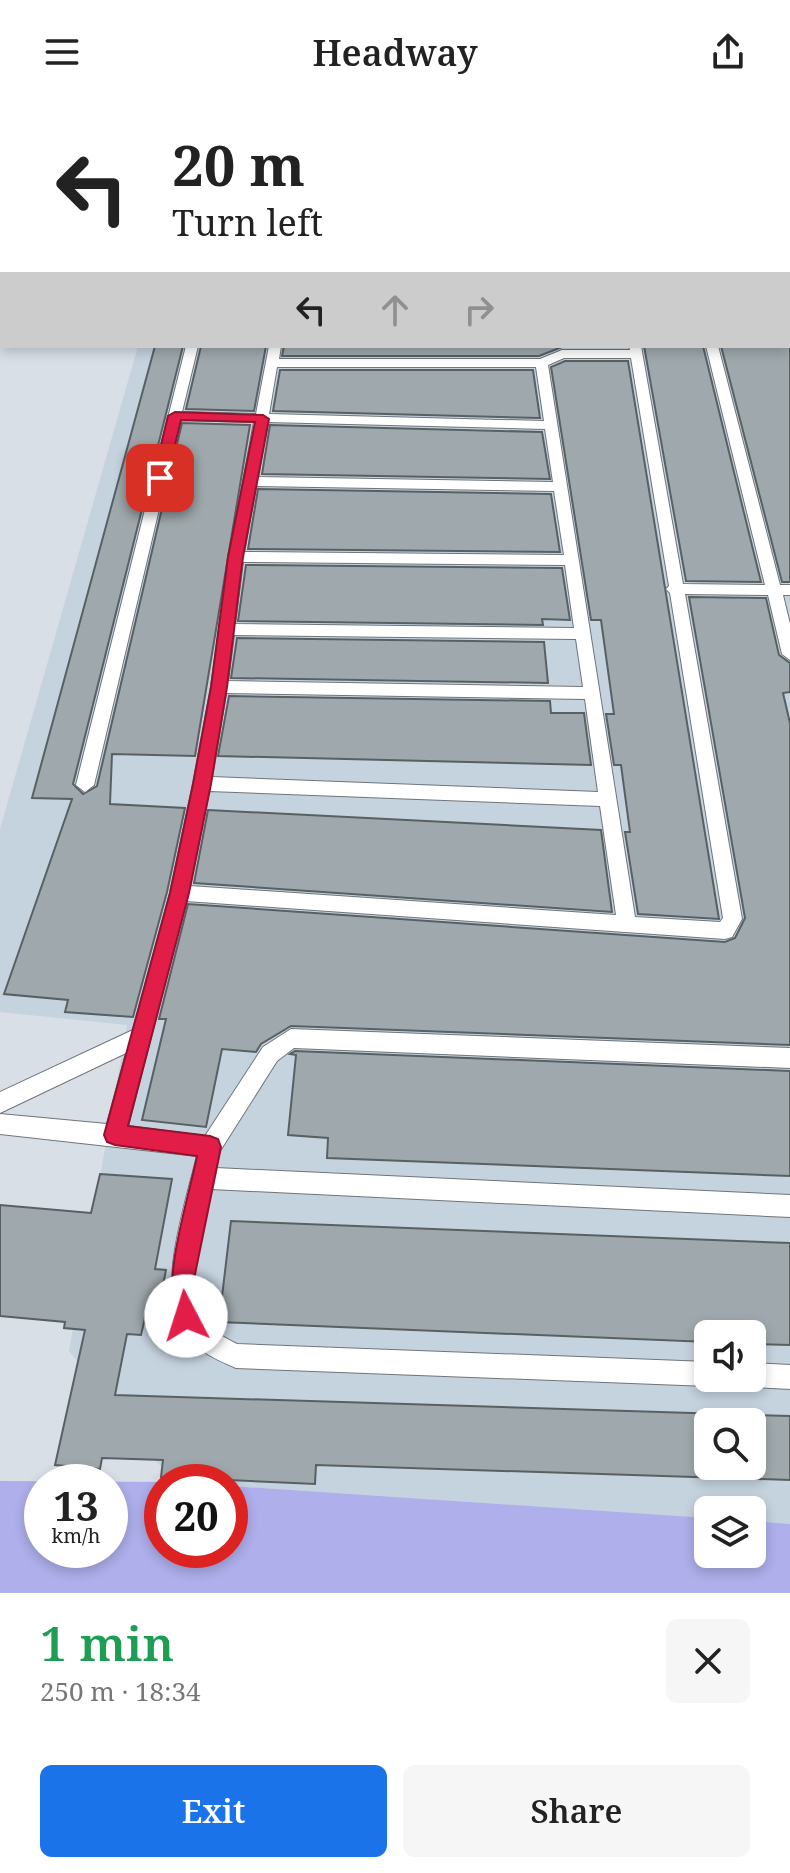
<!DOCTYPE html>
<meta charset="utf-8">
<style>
:root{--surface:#fff;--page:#f6f6f6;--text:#222;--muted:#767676;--accent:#1a73e8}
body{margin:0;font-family:"Noto Serif",serif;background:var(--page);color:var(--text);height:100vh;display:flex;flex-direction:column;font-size:30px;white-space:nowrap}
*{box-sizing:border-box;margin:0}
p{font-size:26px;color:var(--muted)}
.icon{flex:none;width:44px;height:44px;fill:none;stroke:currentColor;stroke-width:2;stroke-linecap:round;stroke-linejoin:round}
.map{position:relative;height:1489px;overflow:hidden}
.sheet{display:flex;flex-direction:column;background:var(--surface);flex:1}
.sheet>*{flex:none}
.guide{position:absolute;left:0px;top:0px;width:790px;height:244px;box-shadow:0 4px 12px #0003;background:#fff;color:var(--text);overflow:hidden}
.buttons{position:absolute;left:694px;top:1216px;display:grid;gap:16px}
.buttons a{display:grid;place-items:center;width:72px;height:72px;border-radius:12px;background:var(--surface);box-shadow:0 4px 12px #0003;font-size:40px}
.speed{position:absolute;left:24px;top:1360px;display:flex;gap:16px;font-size:40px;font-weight:700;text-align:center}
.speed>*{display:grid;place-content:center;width:104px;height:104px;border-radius:50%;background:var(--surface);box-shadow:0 4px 12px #0003;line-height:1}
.speed small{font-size:20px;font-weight:400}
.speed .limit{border:12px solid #d22;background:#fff;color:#111}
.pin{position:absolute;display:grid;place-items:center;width:68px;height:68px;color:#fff;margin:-34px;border-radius:16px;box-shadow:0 4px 12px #0006}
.me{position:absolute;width:88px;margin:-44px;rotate:355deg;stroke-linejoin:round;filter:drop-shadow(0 0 6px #0008)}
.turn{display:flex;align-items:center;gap:28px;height:168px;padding:0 40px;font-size:36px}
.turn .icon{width:104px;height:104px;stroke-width:2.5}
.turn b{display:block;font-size:56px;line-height:68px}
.lanes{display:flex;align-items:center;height:76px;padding:0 40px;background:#0003;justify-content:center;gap:40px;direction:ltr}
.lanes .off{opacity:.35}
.round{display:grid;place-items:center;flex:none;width:84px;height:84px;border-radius:12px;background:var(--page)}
.head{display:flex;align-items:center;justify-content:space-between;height:136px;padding:0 40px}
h1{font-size:48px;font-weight:600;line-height:60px;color:#1e9e55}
.button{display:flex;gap:16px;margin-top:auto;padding:16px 40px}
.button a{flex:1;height:92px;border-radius:12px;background:var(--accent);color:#fff;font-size:32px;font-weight:600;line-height:92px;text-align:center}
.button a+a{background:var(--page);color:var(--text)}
header{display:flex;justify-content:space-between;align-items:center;height:104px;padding:0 40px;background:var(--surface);font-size:36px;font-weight:600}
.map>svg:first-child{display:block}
</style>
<header><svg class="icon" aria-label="menu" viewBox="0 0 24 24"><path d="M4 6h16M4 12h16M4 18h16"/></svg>Headway<svg class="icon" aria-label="share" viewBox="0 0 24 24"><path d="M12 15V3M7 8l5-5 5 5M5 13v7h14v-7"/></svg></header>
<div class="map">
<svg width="790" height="1489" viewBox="0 0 790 1489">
<rect width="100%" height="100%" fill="#d8dfe6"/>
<path fill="#c5d3df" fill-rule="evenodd" d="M 207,0 L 790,0 L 790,1420 L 752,1417 L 752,1406 L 708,1406 L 708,1414 L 230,1382 L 230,1378 L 173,1378 L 69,1247 L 127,921 L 0,908 L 0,725 L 138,242 L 788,242 L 788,2 ZM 708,1230 L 752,1230 L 752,1274 L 708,1274 ZM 708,1318 L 752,1318 L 752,1362 L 708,1362 Z"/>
<path fill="#aeafeb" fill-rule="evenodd" d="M 0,1377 L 168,1378 L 162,1378 L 162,1446 L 230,1446 L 230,1382 L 708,1414 L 708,1450 L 752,1450 L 752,1417 L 790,1420 L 790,1489 L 0,1489 ZM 42,1378 L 110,1378 L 110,1446 L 42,1446 Z"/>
<path fill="#9fa8ac" stroke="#586064" stroke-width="2" fill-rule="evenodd" d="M 155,242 L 183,242 L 73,680 L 83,690 L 97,682 L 182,319 L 250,321 L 195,652 L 112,650 L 110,700 L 185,704 L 167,788 L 133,913 L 65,908 L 68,896 L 4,890 L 72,695 L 32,694 Z
M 201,242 L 266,242 L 254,307 L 186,305 Z
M 284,242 L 626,242 L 562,243 L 539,252 L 282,252 Z
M 644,242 L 703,242 L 761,478 L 686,477 Z
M 721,242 L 790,242 L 790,478 L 782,478 Z
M 565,257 L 628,257 L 719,815 L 638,810 L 625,728 L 630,728 L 621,661 L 614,661 L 606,610 L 614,610 L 601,516 L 591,516 L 551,263 Z
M 280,266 L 533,266 L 540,314 L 273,307 Z
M 270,321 L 542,328 L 550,375 L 262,370 Z
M 258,385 L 551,390 L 560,448 L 248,445 Z
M 246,461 L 562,464 L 570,516 L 542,515 L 543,521 L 238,517 Z
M 689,493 L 766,494 L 779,551 L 790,559 L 790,588 L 783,589 L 790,619 L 790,941 L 291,922 L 261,940 L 256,948 L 222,945 L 206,1023 L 142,1016 L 166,915 L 159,915 L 188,800 L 725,838 L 735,834 L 745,814 Z
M 237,534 L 544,538 L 548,579 L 231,574 Z
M 229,592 L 550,597 L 551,609 L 584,609 L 591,661 L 218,652 Z
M 208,706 L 601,726 L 612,808 L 194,779 Z
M 295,947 L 790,967 L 790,1072 L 327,1054 L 328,1034 L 288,1031 L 296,951 L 290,950 Z
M 100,1070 L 172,1075 L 155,1165 L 166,1166 L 156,1216 L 145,1214 L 141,1231 L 127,1230 L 115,1291 L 790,1312 L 790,1376 L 316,1361 L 315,1380 L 161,1373 L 163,1356 L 102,1354 L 100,1365 L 55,1361 L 85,1226 L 64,1224 L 65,1218 L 0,1212 L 0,1101 L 91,1109 ZM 708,1318 L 752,1318 L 752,1362 L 708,1362 Z
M 231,1117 L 790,1139 L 790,1241 L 752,1240 L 752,1230 L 708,1230 L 708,1238 L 219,1218 Z"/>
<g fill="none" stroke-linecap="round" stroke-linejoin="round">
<defs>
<path id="lane" d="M 245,0 L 255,0 L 244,2 Z
M 310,0 L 320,0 L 309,2 Z
M 592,0 L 602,0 L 603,2 L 593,2 Z
M 652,0 L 662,0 L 662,2 L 652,2 Z
M 716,0 L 726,0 L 726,2 L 716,2 Z
M 788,41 L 790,41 L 790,47 L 788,47 Z
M 0,98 L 2,98 L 2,104 L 0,104 Z
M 788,218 L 790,219 L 790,232 L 788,231 Z
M 186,242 L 198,242 L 182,308 L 256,310 L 269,242 L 281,242 L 279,255 L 540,255 L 562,246 L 630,246 L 629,242 L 641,242 L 683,480 L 765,481 L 706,242 L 718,242 L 780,481 L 790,481 L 790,491 L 783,491 L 790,520 L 790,556 L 782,550 L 768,491 L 685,490 L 742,815 L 732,833 L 725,835 L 186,797 L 128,1022 L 205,1032 L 263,943 L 291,925 L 790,944 L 790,964 L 294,944 L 277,957 L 220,1047 L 216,1064 L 790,1091 L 790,1113 L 211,1085 C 204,1115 185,1182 199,1209 C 206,1224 223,1233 237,1240 L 708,1258 L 708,1274 L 718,1274 L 717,1279 L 708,1282 L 236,1264 C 217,1256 197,1247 184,1229 C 155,1188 186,1098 197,1052 L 0,1030 L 0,1010 L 107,1020 L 126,949 L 0,1009 L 0,988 L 133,926 L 170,789 L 193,680 L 211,583 L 229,453 L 254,318 L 180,316 L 94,681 L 85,688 L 76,681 ZM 564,254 L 631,254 L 669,482 L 666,485 L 670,489 L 723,814 L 720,818 L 635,813 L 548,261 ZM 277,263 L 536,263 L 544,317 L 269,310 ZM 267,318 L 545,325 L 553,378 L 258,373 ZM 256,382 L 554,387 L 564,451 L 244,448 ZM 243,458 L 565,461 L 574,524 L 235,520 ZM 234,531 L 576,535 L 583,583 L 228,577 ZM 226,589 L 585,595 L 598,688 L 212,673 ZM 209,687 L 600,702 L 616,811 L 190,782 Z
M 752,1259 L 790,1261 L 790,1285 L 752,1283 L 743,1280 L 741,1274 L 752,1274 Z"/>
<path id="secondary" d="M 44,0 L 68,0 L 43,2 Z
M 2,113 L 2,132 L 0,133 L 0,114 Z"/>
</defs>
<use href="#lane" stroke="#6e757b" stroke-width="2"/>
<use href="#secondary" stroke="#6e757b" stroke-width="2"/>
<use href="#lane" fill="#fff" fill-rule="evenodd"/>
<use href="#secondary" fill="#d5def0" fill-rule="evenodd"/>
</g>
<path fill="#e11d48" stroke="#92132f" stroke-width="2" d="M 175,308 L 263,311 L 269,315 L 243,453 L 227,583 L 211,680 L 189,789 L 128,1022 L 210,1032 L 218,1035 L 221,1043 L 193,1180 L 198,1212 L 195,1220 L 186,1224 L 178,1220 C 160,1177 188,1098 197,1052 L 115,1041 L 107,1038 L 104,1031 L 170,789 L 193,680 L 211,583 L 228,453 L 255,318 L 181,316 L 167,374 L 160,378 L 153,374 L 168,312 Z"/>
</svg>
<div class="buttons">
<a><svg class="icon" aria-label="sound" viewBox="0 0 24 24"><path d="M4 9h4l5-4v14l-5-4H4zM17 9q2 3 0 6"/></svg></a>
<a><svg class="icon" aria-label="search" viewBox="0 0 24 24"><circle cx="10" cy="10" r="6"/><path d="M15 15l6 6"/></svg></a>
<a><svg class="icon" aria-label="layers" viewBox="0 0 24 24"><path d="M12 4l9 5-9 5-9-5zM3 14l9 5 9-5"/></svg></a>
</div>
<div class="speed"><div>13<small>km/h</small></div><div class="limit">20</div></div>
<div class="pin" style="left:160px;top:374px;background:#d93025"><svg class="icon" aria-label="arrive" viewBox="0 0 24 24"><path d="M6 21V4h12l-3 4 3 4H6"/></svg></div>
<svg class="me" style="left:186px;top:1212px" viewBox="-20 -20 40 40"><circle r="19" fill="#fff"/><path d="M0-13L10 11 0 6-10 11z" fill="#e11d48"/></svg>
<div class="guide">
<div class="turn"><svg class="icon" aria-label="left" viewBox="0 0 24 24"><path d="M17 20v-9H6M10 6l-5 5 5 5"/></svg><div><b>20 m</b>Turn left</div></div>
<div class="lanes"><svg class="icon" aria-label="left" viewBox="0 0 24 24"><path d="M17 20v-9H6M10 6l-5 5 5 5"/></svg><svg class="icon off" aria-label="ahead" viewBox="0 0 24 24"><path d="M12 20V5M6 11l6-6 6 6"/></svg><svg class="icon off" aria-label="right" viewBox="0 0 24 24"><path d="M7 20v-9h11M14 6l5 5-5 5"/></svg></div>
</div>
</div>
<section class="sheet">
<div class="head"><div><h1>1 min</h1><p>250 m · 18:34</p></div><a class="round"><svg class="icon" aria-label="close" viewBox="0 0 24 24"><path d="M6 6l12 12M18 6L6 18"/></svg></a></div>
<div class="button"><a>Exit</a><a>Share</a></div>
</section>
